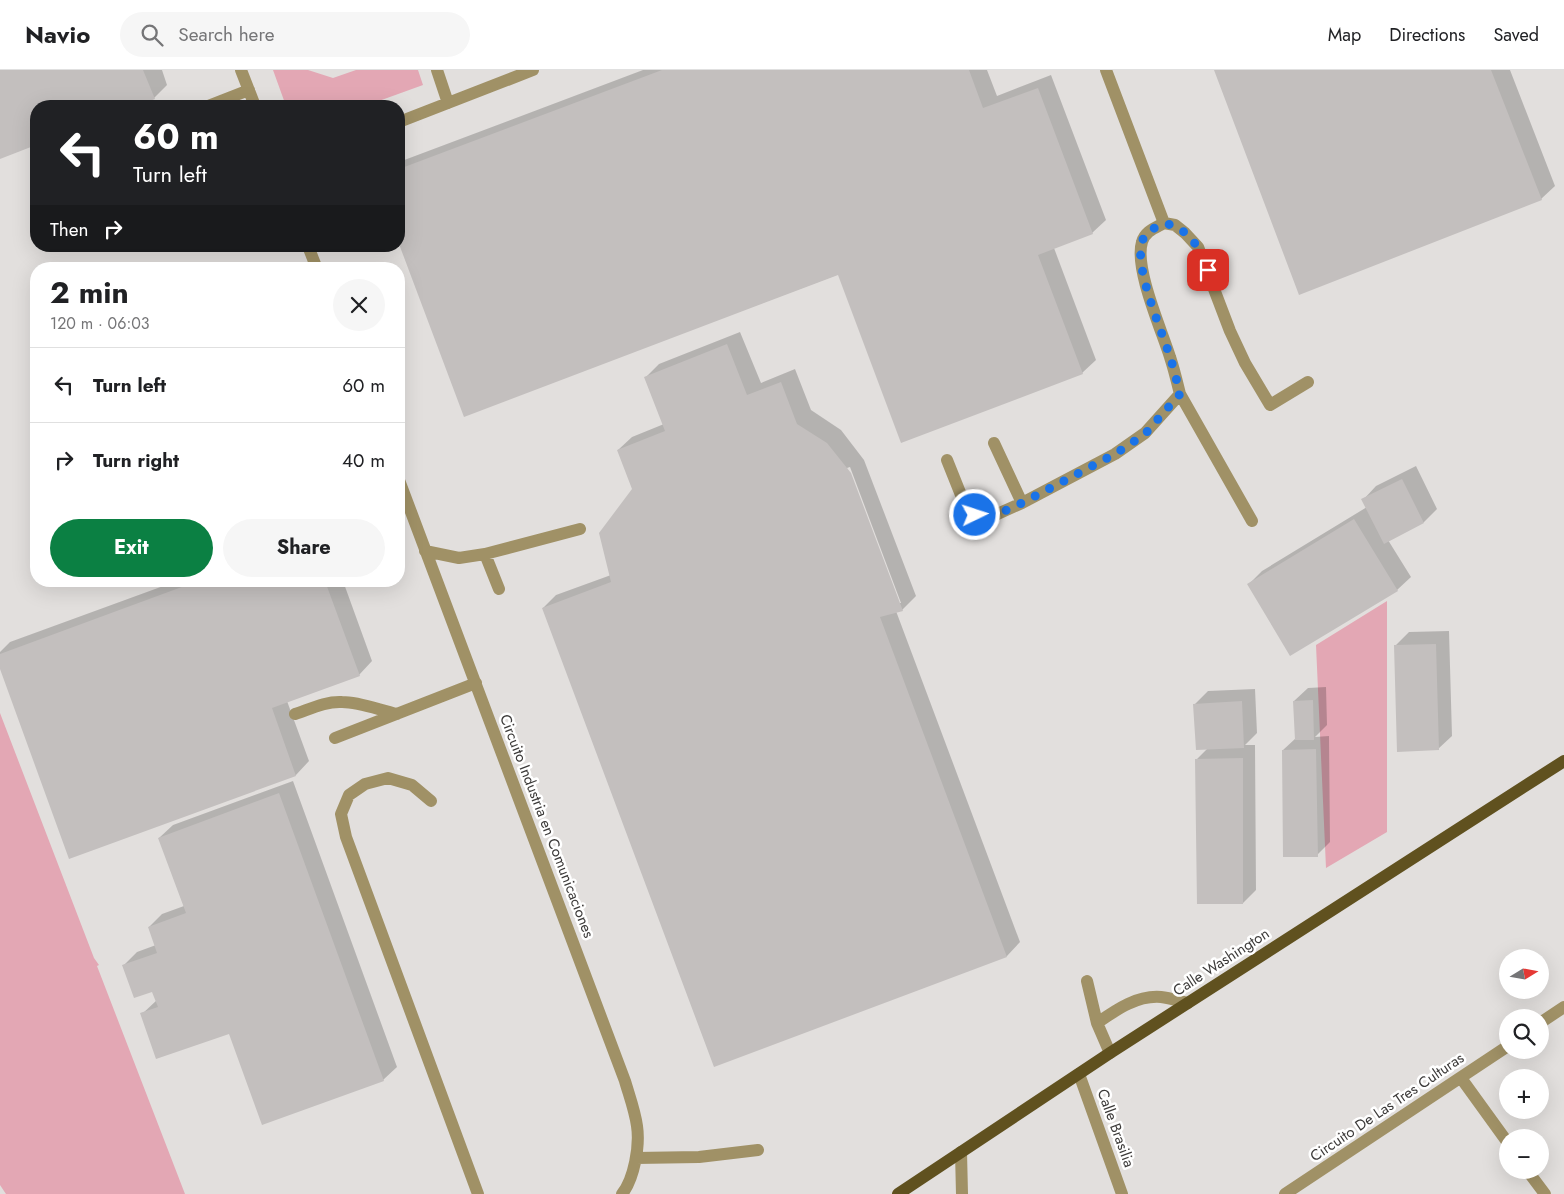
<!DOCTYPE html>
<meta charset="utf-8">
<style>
:root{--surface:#fff;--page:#f6f6f6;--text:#202124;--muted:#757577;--line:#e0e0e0;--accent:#0b8043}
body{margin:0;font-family:Jost,sans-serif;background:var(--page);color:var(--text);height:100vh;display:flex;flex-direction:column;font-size:19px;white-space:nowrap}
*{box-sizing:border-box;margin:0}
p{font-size:16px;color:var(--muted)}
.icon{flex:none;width:28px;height:28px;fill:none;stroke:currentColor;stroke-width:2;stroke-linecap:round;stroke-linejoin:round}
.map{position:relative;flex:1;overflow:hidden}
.drawer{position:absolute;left:30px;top:192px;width:375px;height:325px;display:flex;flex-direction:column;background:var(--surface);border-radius:20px;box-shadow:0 5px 20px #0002}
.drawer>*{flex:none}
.guide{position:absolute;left:30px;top:30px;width:375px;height:152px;border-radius:20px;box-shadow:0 5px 20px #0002;background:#202124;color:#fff;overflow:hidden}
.needle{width:32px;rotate:79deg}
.buttons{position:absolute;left:1499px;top:879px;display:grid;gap:10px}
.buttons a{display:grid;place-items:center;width:50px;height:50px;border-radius:50%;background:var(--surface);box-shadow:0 5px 20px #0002;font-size:25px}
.pin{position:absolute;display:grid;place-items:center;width:42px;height:42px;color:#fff;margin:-21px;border-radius:10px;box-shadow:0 2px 8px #0006}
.me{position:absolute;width:55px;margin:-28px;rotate:86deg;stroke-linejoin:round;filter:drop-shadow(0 0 4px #0008)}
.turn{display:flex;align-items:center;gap:18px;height:105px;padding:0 20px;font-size:22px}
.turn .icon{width:65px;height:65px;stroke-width:2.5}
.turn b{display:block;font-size:35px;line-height:42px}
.then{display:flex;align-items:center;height:48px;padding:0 20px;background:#0003;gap:10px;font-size:19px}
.round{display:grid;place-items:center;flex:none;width:52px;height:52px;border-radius:26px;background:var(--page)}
.overview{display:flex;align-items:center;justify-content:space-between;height:85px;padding:0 20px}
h1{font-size:30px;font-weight:700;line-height:38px}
.button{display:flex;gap:10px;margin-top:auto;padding:10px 20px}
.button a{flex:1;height:58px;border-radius:30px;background:var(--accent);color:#fff;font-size:20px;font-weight:700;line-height:58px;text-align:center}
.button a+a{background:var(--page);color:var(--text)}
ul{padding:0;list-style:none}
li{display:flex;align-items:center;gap:15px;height:75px;padding:0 20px;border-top:1px solid var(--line)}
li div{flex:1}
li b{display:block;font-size:19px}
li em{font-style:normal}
header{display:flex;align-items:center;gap:30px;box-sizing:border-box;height:70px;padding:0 25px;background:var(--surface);border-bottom:1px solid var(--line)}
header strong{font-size:24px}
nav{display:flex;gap:28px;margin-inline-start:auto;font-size:18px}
.search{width:350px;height:45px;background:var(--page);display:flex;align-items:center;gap:12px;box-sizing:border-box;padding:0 18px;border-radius:28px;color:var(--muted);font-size:19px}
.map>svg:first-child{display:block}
</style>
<header>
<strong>Navio</strong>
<div class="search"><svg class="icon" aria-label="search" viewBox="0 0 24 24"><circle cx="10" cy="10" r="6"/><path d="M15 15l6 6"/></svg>Search here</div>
<nav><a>Map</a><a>Directions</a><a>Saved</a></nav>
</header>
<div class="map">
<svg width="1564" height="1124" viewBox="0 0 1564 1124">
<rect width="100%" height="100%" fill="#e2dfdd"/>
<path fill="#e3a7b4" d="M 273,0 L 308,0 L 333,8 L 356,0 L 418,0 L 423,15 L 365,36 L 286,36 Z
M 1387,531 L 1387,762 L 1326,798 L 1316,575 Z
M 0,643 L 94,888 L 99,895 L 97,896 L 185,1124 L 6,1124 L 0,1115 Z"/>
<path fill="#0003" fill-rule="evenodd" d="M 0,0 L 162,0 L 167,15 L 154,28 L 133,36 L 36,36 L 36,74 L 0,88 Z
M 643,0 L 987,0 L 997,26 L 1051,5 L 1106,150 L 1092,163 L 1054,178 L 1096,290 L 1082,303 L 839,204 L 464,345 L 399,170 L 399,92 Z
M 1215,0 L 1510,0 L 1555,116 L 1541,129 Z
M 740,262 L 761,313 L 795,299 L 811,340 L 841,360 L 864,390 L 916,526 L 902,540 L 896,541 L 1020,872 L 1007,886 L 714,995 L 543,538 L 556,525 L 611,505 L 634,419 L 618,380 L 632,367 L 664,354 L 645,308 L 659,294 ZM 850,397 L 901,533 L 899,533 L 847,398 Z
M 1416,396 L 1437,439 L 1424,452 L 1388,470 L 1411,507 L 1397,520 L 1249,514 L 1262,501 L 1367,437 L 1363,430 L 1376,416 Z
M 177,511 L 343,511 L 372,591 L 359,605 L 287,631 L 309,691 L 296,705 L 70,787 L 0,595 L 0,582 L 10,572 Z
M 1449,561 L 1452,666 L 1438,679 L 1395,576 L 1409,562 Z
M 1326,617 L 1327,655 L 1315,667 L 1329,666 L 1330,772 L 1317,785 L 1283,680 L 1296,668 L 1294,631 L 1308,618 Z
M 1255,619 L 1257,663 L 1245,675 L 1255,675 L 1256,820 L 1243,833 L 1197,689 L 1208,678 L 1195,634 L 1208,621 Z
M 293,711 L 397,997 L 383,1010 L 230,962 L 142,944 L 157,930 L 153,920 L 124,895 L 137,882 L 156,875 L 149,857 L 162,844 L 184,836 L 159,768 L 173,755 Z"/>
<path fill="#c3bfbe" d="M 0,0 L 143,0 L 155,29 L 137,36 L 36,36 L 36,75 L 0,89 Z
M 662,0 L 969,0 L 983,38 L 1038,18 L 1093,164 L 1038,185 L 1083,304 L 901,373 L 838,205 L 464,347 L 399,174 L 399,99 Z
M 1214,0 L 1491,0 L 1542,130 L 1299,225 Z
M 727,274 L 747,325 L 781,312 L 797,354 L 827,373 L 851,403 L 903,541 L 880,547 L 1007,887 L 714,997 L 542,538 L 611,512 L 599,463 L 632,419 L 617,380 L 665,361 L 644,307 Z
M 1402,409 L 1424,453 L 1384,474 L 1361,429 Z
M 1354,449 L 1398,521 L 1290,586 L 1247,514 Z
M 198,511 L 325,511 L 360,606 L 272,638 L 296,706 L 69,789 L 0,599 L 0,584 Z
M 1436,574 L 1439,680 L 1397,682 L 1394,575 Z
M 1313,630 L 1314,670 L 1295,670 L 1293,631 Z
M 1242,631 L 1244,678 L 1196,680 L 1193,634 Z
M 1316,679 L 1318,787 L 1283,787 L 1282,680 Z
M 1243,688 L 1243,834 L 1197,834 L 1195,689 Z
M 279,723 L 384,1011 L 262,1055 L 229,964 L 156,989 L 140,943 L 158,937 L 152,922 L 134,928 L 122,895 L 157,883 L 148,857 L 186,843 L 158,768 Z"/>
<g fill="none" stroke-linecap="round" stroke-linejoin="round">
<path stroke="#a09166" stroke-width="12" d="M 241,0 L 255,36
M 437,0 L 448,33
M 1106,0 L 1164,153
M 208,36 L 249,20
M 399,52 L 533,0
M 308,176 L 317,199
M 1180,324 L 1252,451
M 994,373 L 1022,433 L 1115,384 L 1145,363 L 1180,324 C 1177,312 1174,299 1170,287 C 1162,261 1134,198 1142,172 C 1145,161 1155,158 1164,153 L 1175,155 L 1185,163 L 1198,177 L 1230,261 L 1245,293 L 1270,335 L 1308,312
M 947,390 L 967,440 L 975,445 L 993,446 L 1022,433
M 399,410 L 625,1011 C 629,1025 635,1041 637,1056 C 640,1076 634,1109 622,1124
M 425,481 L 459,488 L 485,484 L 499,519
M 485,484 L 580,459
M 295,644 C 310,639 326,631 342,632 C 360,632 379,640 397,644
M 335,668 L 476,613
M 431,731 L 412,715 L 388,708 L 365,714 L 349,725 L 341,744 L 346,767 L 478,1124
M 1087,911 L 1097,953 L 1110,983
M 1097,953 C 1116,940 1137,925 1161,927 C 1170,928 1179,931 1188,933
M 1540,953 L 1564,937
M 1079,1004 L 1122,1124
M 1461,1008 L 1508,1073
M 961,1082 L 962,1124
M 636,1088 L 699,1087 L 758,1080
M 1527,1100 L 1545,1124
M 1285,1124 L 1508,976"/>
<path stroke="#60511f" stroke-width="12" d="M 898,1124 L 1110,983 L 1564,691"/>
</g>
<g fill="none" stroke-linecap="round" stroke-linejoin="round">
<path stroke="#1a73e8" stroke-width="9" stroke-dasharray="0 16.2" d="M 975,445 L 994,446 L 1022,433 L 1115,384 L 1145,364 L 1180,324 C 1177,312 1174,299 1170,287 C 1162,261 1134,198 1142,172 C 1145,161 1155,158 1164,153 C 1190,159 1199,177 1208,200"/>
</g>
<g text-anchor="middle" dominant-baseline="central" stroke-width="5" stroke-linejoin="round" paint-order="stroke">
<g font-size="15" fill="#3c3a39" stroke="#fff">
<text transform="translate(547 756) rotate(69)">Circuito Industria en Comunicaciones</text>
<text transform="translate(1221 892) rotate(-33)">Calle Washington</text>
<text transform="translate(1387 1037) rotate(-34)">Circuito De Las Tres Culturas</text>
<text transform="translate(1116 1058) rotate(70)">Calle Brasilia</text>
</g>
</g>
</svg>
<div class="buttons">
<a><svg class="needle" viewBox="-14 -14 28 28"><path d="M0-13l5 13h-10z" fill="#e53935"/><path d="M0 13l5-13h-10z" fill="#757577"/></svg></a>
<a><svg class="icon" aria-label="search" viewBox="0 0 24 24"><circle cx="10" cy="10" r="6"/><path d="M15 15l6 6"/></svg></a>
<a>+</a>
<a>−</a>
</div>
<div class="pin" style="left:1208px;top:200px;background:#d93025"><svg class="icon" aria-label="arrive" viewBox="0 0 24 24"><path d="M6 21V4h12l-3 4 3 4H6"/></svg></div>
<svg class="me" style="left:975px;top:445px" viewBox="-20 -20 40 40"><circle r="17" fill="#1a73e8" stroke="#fff" stroke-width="3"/><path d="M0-11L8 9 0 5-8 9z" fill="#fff"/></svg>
<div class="guide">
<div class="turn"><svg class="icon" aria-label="left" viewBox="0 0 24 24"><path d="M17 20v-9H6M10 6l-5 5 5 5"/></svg><div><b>60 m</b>Turn left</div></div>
<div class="then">Then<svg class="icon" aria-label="right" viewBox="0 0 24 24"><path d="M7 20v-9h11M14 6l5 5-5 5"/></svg></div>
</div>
<section class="drawer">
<div class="overview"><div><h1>2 min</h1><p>120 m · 06:03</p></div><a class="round"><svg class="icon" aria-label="close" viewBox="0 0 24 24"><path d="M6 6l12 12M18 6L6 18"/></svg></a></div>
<ul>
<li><svg class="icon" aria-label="left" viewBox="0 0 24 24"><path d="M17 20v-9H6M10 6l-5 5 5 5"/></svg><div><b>Turn left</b></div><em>60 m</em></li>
<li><svg class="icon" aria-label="right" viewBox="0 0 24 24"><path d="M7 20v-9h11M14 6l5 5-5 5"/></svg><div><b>Turn right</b></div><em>40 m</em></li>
</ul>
<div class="button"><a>Exit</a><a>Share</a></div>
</section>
</div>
